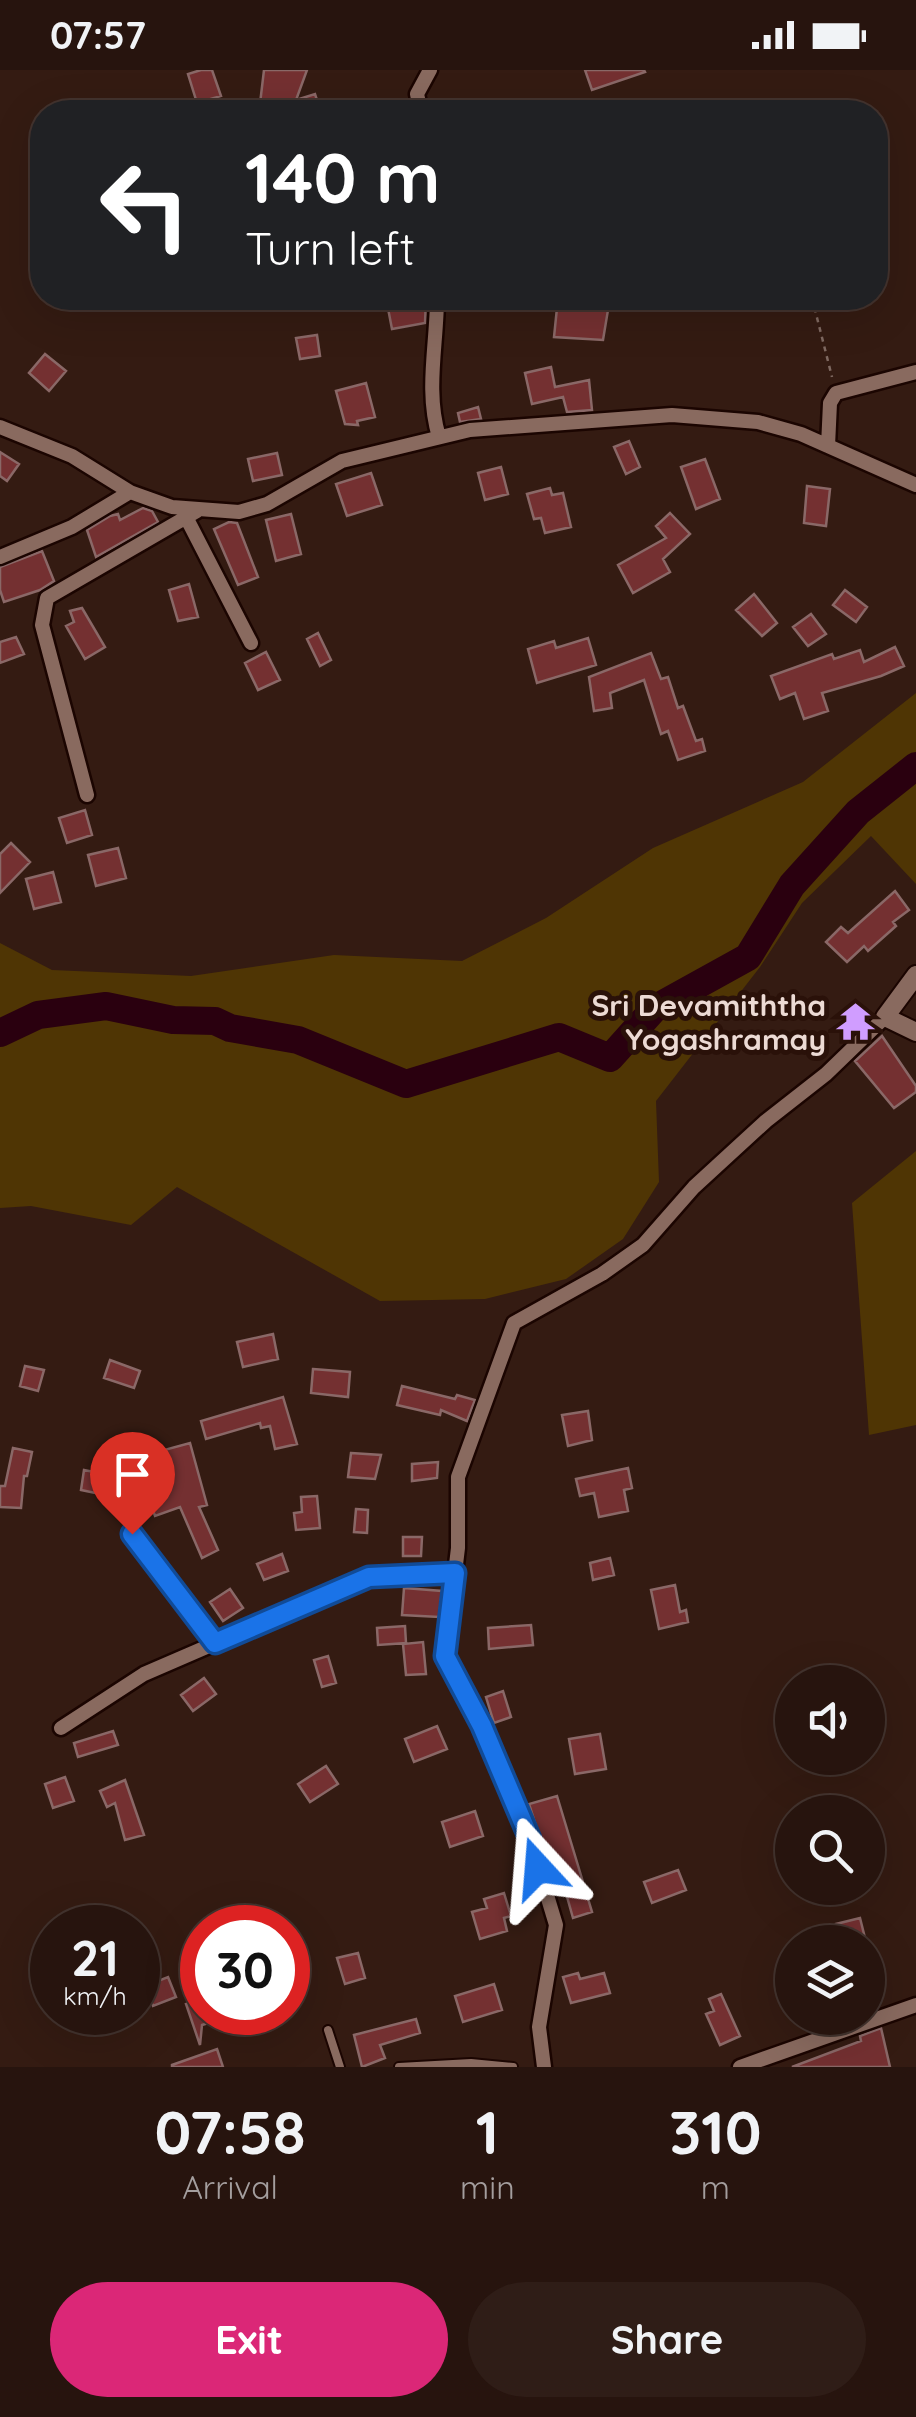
<!DOCTYPE html>
<style>
:root{--surface:#27140e;--page:#2f1d17;--text:#f1f3f6;--muted:#a49e9e;--line:#43332e;--accent:#db2777}
body{margin:0;font-family:Quicksand,sans-serif;background:var(--page);color:var(--text);height:100vh;display:flex;flex-direction:column;font-size:38px;white-space:nowrap}
*{box-sizing:border-box;margin:0}
p{font-size:32px;color:var(--muted)}
.icon{flex:none;width:55px;height:55px;fill:none;stroke:currentColor;stroke-width:2;stroke-linecap:round;stroke-linejoin:round}
.map{position:relative;height:1997px;overflow:hidden}
.drawer{display:flex;flex-direction:column;background:var(--surface);flex:1}
.drawer>*{flex:none}
.banner{position:absolute;left:30px;top:30px;width:858px;height:210px;border-radius:40px;box-shadow:0 10px 40px #0002,0 0 0 2px var(--line);background:#202124;color:#fff;overflow:hidden}
.controls{position:absolute;left:775px;top:1595px;display:grid;gap:20px}
.controls a{display:grid;place-items:center;width:110px;height:110px;border-radius:50%;background:var(--surface);box-shadow:0 10px 40px #0002,0 0 0 2px var(--line);font-size:50px}
.speed{position:absolute;left:30px;top:1835px;display:flex;gap:20px;font-size:50px;font-weight:700;text-align:center}
.speed>*{display:grid;place-content:center;width:130px;height:130px;border-radius:50%;background:var(--surface);box-shadow:0 10px 40px #0002,0 0 0 2px var(--line);line-height:1}
.speed small{font-size:25px;font-weight:400}
.speed .limit{border:15px solid #d22;background:#fff;color:#111}
.pin{position:absolute;display:grid;place-items:center;width:85px;height:85px;color:#fff;margin:-102px -42px;border-radius:50% 50% 50% 0;rotate:-45deg;box-shadow:0 0 10px #0007}
.pin .icon{rotate:45deg}
.me{position:absolute;width:110px;margin:-55px;rotate:341deg;stroke-linejoin:round;filter:drop-shadow(0 0 8px #0008)}
.turn{display:flex;align-items:center;gap:35px;height:210px;padding:0 50px;font-size:45px}
.turn .icon{width:130px;height:130px;stroke-width:2.5}
.turn b{display:block;font-size:70px;line-height:85px}
.eta{display:flex;justify-content:space-evenly;align-items:center;height:170px;text-align:center}
.eta b{font-size:60px;font-weight:700;line-height:70px}
.primary-button{display:flex;gap:20px;margin-top:auto;padding:20px 50px}
.primary-button a{flex:1;height:115px;border-radius:60px;background:var(--accent);color:#fff;font-size:40px;font-weight:700;line-height:115px;text-align:center}
.primary-button a+a{background:var(--page);color:var(--text)}
.status{display:flex;justify-content:space-between;align-items:center;height:70px;padding:0 50px;background:var(--surface);direction:ltr}
.status svg{height:28px;fill:currentColor}
.map>svg:first-child{display:block}
</style>
<div class="status"><b>07:57</b><svg viewBox="0 0 49 12"><path d="M0 12V9h3v3zM5 12V6h3v6zM10 12V3h3v9zM15 12V0h3v12zM26 1h20v11H26zM47 4h2v5h-2z"/></svg></div>
<div class="map">
<svg width="916" height="1997" viewBox="0 0 916 1997">
<rect width="100%" height="100%" fill="#341b12"/>
<path fill="#4f3504" d="M 916,623 L 916,814 L 871,766 L 802,833 L 760,897 L 656,1031 L 659,1112 L 623,1169 L 566,1209 L 485,1229 L 380,1231 L 177,1117 L 131,1155 L 31,1136 L 0,1138 L 0,873 L 52,900 L 191,906 L 334,885 L 462,891 L 546,848 L 653,778 L 803,712 Z
M 916,1081 L 916,1355 L 869,1365 L 852,1133 Z"/>
<g fill="none" stroke-linecap="round" stroke-linejoin="round">
<path stroke="#2a000f" stroke-width="28" d="M 0,963 L 38,945 L 106,936 L 173,950 L 215,951 L 230,958 L 298,970 L 406,1014 L 559,967 L 610,988 L 654,939 L 748,887 L 792,815 L 858,742 L 916,696"/>
</g>
<path fill="#743031" stroke="#8a6867" stroke-width="2.5" d="M 201,0 L 212,0 L 221,26 L 197,33 L 188,4 Z
M 264,0 L 307,0 L 296,30 L 315,24 L 321,42 L 259,42 Z
M 585,0 L 644,0 L 645,2 L 592,20 Z
M 386,228 L 426,228 L 425,253 L 392,259 Z
M 558,228 L 610,228 L 603,270 L 554,267 Z
M 317,265 L 320,286 L 300,289 L 296,268 Z
M 45,284 L 66,301 L 49,321 L 29,303 Z
M 551,297 L 555,317 L 589,310 L 592,340 L 567,342 L 563,327 L 532,334 L 525,303 Z
M 366,313 L 375,347 L 357,351 L 358,355 L 345,354 L 336,321 Z
M 478,337 L 481,349 L 460,352 L 458,343 Z
M 629,371 L 640,397 L 626,404 L 614,377 Z
M 0,382 L 19,394 L 7,411 L 0,406 Z
M 277,383 L 282,405 L 253,411 L 248,389 Z
M 705,389 L 720,429 L 696,439 L 681,397 Z
M 501,397 L 508,424 L 485,430 L 478,403 Z
M 371,403 L 382,435 L 347,446 L 336,414 Z
M 807,416 L 830,419 L 826,456 L 804,453 Z
M 550,418 L 552,425 L 563,423 L 571,457 L 545,463 L 541,448 L 534,449 L 527,424 Z
M 143,438 L 152,441 L 158,452 L 96,487 L 87,460 L 110,446 L 118,444 L 120,450 Z
M 670,443 L 690,464 L 663,489 L 670,502 L 633,523 L 618,495 L 666,468 L 656,456 Z
M 291,444 L 301,484 L 276,491 L 266,450 Z
M 229,452 L 237,453 L 258,507 L 238,515 L 214,459 Z
M 42,481 L 54,511 L 40,520 L 4,532 L 0,520 L 0,497 Z
M 189,514 L 198,547 L 178,551 L 169,520 Z
M 845,520 L 867,537 L 856,552 L 833,535 Z
M 754,524 L 777,553 L 762,566 L 736,540 Z
M 82,538 L 105,577 L 85,589 L 66,556 L 74,552 L 70,541 Z
M 811,544 L 826,564 L 808,576 L 793,557 Z
M 318,563 L 331,590 L 320,596 L 307,569 Z
M 16,567 L 24,584 L 0,593 L 0,572 Z
M 588,568 L 596,595 L 537,613 L 528,579 L 554,571 L 556,578 Z
M 895,577 L 904,596 L 881,606 L 822,623 L 828,641 L 804,649 L 795,623 L 780,629 L 771,606 L 832,584 L 834,589 L 860,580 L 864,592 Z
M 266,582 L 280,610 L 258,620 L 245,593 Z
M 651,583 L 661,609 L 668,607 L 678,638 L 683,636 L 696,671 L 702,669 L 705,681 L 678,690 L 668,661 L 661,664 L 644,610 L 610,623 L 612,638 L 594,641 L 589,607 Z
M 85,740 L 92,765 L 67,773 L 59,748 Z
M 11,773 L 30,792 L 0,823 L 0,784 Z
M 118,778 L 126,808 L 96,816 L 88,785 Z
M 53,802 L 61,832 L 34,839 L 26,809 Z
M 895,821 L 909,840 L 893,852 L 896,856 L 868,881 L 864,876 L 847,892 L 826,872 L 841,857 L 848,863 Z
M 882,966 L 916,1016 L 916,1022 L 894,1038 L 855,991 Z
M 273,1264 L 278,1289 L 243,1297 L 237,1272 Z
M 110,1290 L 140,1301 L 134,1318 L 104,1308 Z
M 25,1296 L 44,1300 L 38,1321 L 20,1316 Z
M 313,1299 L 350,1302 L 348,1327 L 311,1323 Z
M 402,1316 L 455,1329 L 457,1325 L 475,1330 L 467,1351 L 441,1340 L 440,1345 L 397,1335 Z
M 283,1327 L 297,1374 L 275,1379 L 270,1356 L 261,1358 L 260,1353 L 206,1369 L 201,1351 Z
M 588,1341 L 592,1370 L 568,1376 L 562,1345 Z
M 190,1373 L 207,1435 L 199,1437 L 218,1480 L 202,1488 L 180,1437 L 155,1446 L 150,1432 L 166,1427 L 153,1383 Z
M 13,1378 L 32,1382 L 27,1406 L 24,1406 L 21,1438 L 0,1437 L 0,1416 L 5,1416 Z
M 351,1383 L 381,1385 L 375,1409 L 348,1407 Z
M 438,1392 L 437,1408 L 412,1411 L 412,1394 Z
M 628,1398 L 632,1418 L 624,1420 L 628,1441 L 599,1447 L 594,1423 L 580,1426 L 576,1409 Z
M 84,1400 L 114,1406 L 110,1426 L 81,1420 Z
M 317,1426 L 320,1458 L 296,1460 L 294,1443 L 302,1442 L 301,1427 Z
M 356,1439 L 368,1440 L 367,1463 L 354,1462 Z
M 403,1467 L 422,1467 L 421,1486 L 403,1486 Z
M 282,1484 L 288,1501 L 264,1510 L 257,1494 Z
M 610,1488 L 614,1505 L 593,1510 L 590,1493 Z
M 675,1515 L 680,1542 L 686,1540 L 688,1552 L 659,1559 L 651,1520 Z
M 404,1518 L 442,1521 L 439,1547 L 402,1545 Z
M 230,1519 L 243,1538 L 223,1551 L 210,1532 Z
M 531,1555 L 533,1575 L 489,1579 L 488,1558 Z
M 405,1556 L 406,1573 L 378,1575 L 377,1558 Z
M 423,1572 L 426,1604 L 406,1605 L 403,1574 Z
M 328,1586 L 336,1613 L 322,1617 L 314,1590 Z
M 204,1608 L 216,1624 L 193,1641 L 181,1625 Z
M 503,1621 L 511,1647 L 494,1653 L 486,1627 Z
M 437,1656 L 447,1679 L 414,1692 L 405,1669 Z
M 113,1661 L 118,1675 L 78,1687 L 74,1673 Z
M 600,1664 L 606,1699 L 575,1704 L 569,1669 Z
M 326,1696 L 338,1714 L 310,1732 L 298,1714 Z
M 65,1707 L 74,1731 L 53,1738 L 45,1714 Z
M 125,1710 L 144,1765 L 125,1770 L 115,1733 L 107,1737 L 100,1721 Z
M 557,1726 L 592,1842 L 573,1848 L 562,1809 L 554,1812 L 529,1734 Z
M 475,1741 L 483,1766 L 450,1777 L 442,1752 Z
M 678,1800 L 686,1820 L 652,1833 L 644,1812 Z
M 504,1823 L 511,1846 L 504,1848 L 507,1861 L 480,1869 L 472,1842 L 487,1838 L 484,1829 Z
M 860,1848 L 866,1872 L 841,1872 L 836,1854 Z
M 868,1878 L 871,1878 L 883,1919 L 868,1924 Z
M 358,1883 L 365,1908 L 345,1914 L 337,1888 Z
M 578,1903 L 580,1909 L 604,1903 L 610,1923 L 571,1933 L 563,1907 Z
M 168,1907 L 176,1927 L 153,1936 L 145,1916 Z
M 494,1914 L 502,1940 L 463,1952 L 455,1926 Z
M 721,1924 L 740,1966 L 720,1975 L 706,1944 L 714,1941 L 709,1929 Z
M 202,1928 L 202,1942 L 234,1945 L 202,1955 L 200,1975 L 186,1934 Z
M 416,1949 L 420,1963 L 380,1975 L 385,1988 L 362,1997 L 354,1965 Z
M 881,1958 L 890,1997 L 792,1997 L 861,1971 L 860,1966 Z
M 217,1979 L 223,1997 L 172,1997 L 172,1995 Z"/>
<g fill="none" stroke-linecap="round" stroke-linejoin="round">
<defs>
<path id="service" d="M 328,1960 L 340,1997
M 399,1997 L 471,1993 L 513,1997"/>
<path id="minor" d="M 421,42 L 417,24 L 430,0
M 437,228 C 437,274 425,321 439,367
M 0,357 L 72,386 L 130,422 L 172,437 L 239,442 L 267,434 L 342,391 L 470,360 L 672,345 L 758,352 L 801,364 L 916,415
M 828,376 L 830,333 L 836,323 L 916,302
M 186,447 L 251,573
M 0,487 L 72,457 L 130,422
M 87,725 L 42,555 L 47,528 L 197,441
M 132,1464 L 215,1573
M 61,1658 L 144,1604 L 369,1507 L 455,1503
M 544,1997 L 539,1957 L 556,1855 L 530,1769 L 482,1656 L 445,1586 L 458,1478 L 458,1407 L 514,1253 L 602,1204 L 643,1175 L 694,1117 L 766,1051 L 826,1004 L 885,947
M 740,1997 L 916,1935"/>
<path id="tertiary" d="M 916,905 L 885,947 L 916,962"/>
</defs>
<use href="#service" stroke="#1b0501" stroke-width="12"/>
<use href="#minor" stroke="#1b0501" stroke-width="19"/>
<use href="#tertiary" stroke="#1b0501" stroke-width="22"/>
<path stroke="#7f6961" stroke-width="2.5" stroke-dasharray="5 5" stroke-linecap="butt" d="M 812,228 L 832,307"/>
<use href="#service" stroke="#896a5f" stroke-width="8"/>
<use href="#minor" stroke="#896a5f" stroke-width="14"/>
<use href="#tertiary" stroke="#896a5f" stroke-width="18"/>
</g>
<g fill="none" stroke-linecap="round" stroke-linejoin="round">
<defs>
<path id="route" d="M 132,1464 L 215,1573 L 369,1507 L 455,1503 L 445,1586 L 482,1656 L 530,1769 L 538,1798"/>
</defs>
<use href="#route" stroke="#114b97" stroke-width="25"/>
<use href="#route" stroke="#1a73e8" stroke-width="18"/>
</g>
<defs>
<symbol id="temple-bare" viewBox="-9 -9 18 18"><path d="M0-6L5-2H3V0L6.5 2.5H4V6H1.5V3h-3V6H-4V2.5H-6.5L-3 0V-2H-5Z" fill="#d09dff" stroke="#2a1109" stroke-width="2.5" paint-order="stroke"/></symbol>
</defs>
<g fill-rule="evenodd">
<use href="#temple-bare" x="828" y="924" width="55" height="55"/>
</g>
<g text-anchor="middle" dominant-baseline="central" stroke-width="10" stroke-linejoin="round" paint-order="stroke">
<g font-size="30" font-weight="bold" fill="#ecdad4" stroke="#2a1109" text-anchor="end">
<text x="826" y="935">Sri Devamiththa<tspan x="826" dy="34">Yogashramay</tspan></text>
</g>
</g>
</svg>
<div class="controls">
<a><svg class="icon" aria-label="sound" viewBox="0 0 24 24"><path d="M4 9h4l5-4v14l-5-4H4zM17 9q2 3 0 6"/></svg></a>
<a><svg class="icon" aria-label="search" viewBox="0 0 24 24"><circle cx="10" cy="10" r="6"/><path d="M15 15l6 6"/></svg></a>
<a><svg class="icon" aria-label="layers" viewBox="0 0 24 24"><path d="M12 4l9 5-9 5-9-5zM3 14l9 5 9-5"/></svg></a>
</div>
<div class="speed"><div>21<small>km/h</small></div><div class="limit">30</div></div>
<div class="pin" style="left:132px;top:1464px;background:#d93025"><svg class="icon" aria-label="arrive" viewBox="0 0 24 24"><path d="M6 21V4h12l-3 4 3 4H6"/></svg></div>
<svg class="me" style="left:538px;top:1798px" viewBox="-20 -20 40 40"><path d="M0-17L14 15 0 8-14 15z" fill="#1a73e8" stroke="#fff" stroke-width="4"/></svg>
<div class="banner">
<div class="turn"><svg class="icon" aria-label="left" viewBox="0 0 24 24"><path d="M17 20v-9H6M10 6l-5 5 5 5"/></svg><div><b>140 m</b>Turn left</div></div>
</div>
</div>
<section class="drawer">
<div class="eta">
<div><b>07:58</b><p>Arrival</p></div>
<div><b>1</b><p>min</p></div>
<div><b>310</b><p>m</p></div>
</div>
<div class="primary-button"><a>Exit</a><a>Share</a></div>
</section>
